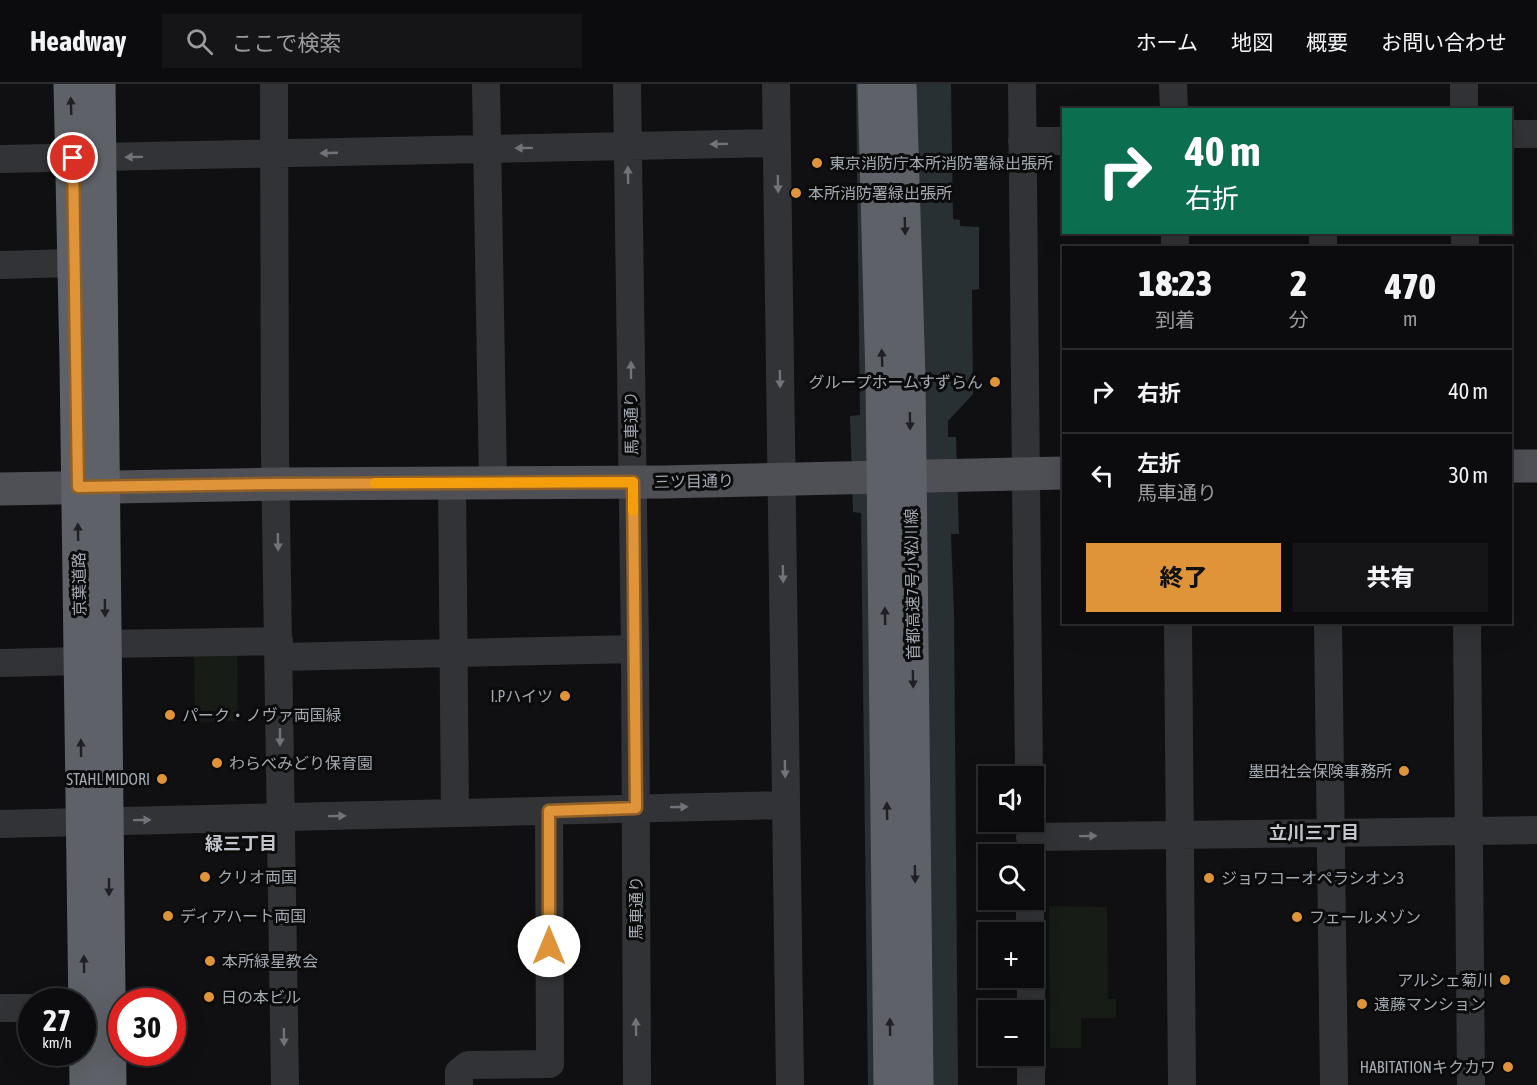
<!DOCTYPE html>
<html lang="ja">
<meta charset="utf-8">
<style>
:root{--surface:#0c0c0e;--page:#151517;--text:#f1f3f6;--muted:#9a9b9e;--line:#2c2c2e;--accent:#df943a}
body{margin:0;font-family:"Asap Condensed","Noto Sans JP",sans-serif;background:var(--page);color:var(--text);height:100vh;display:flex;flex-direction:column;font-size:22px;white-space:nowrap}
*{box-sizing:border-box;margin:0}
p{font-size:20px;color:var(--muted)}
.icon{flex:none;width:33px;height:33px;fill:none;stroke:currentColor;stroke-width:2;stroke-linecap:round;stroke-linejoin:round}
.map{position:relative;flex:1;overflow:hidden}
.drawer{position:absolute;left:1062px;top:162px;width:450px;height:378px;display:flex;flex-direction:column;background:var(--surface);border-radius:0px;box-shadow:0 6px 24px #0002,0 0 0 2px var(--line)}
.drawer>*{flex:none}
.guide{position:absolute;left:1062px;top:24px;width:450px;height:126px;border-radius:0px;box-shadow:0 6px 24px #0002,0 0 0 2px var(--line);background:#0b6e4f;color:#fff;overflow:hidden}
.fabs{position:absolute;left:978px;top:682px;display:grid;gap:12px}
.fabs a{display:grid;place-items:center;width:66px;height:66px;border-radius:0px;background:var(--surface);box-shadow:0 6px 24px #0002,0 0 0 2px var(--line);font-size:30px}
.speed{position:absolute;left:18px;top:904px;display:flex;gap:12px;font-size:30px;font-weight:700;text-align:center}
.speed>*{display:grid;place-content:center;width:78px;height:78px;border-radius:50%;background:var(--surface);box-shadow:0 6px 24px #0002,0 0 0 2px var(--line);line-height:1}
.speed small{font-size:15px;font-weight:400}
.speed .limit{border:9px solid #d22;background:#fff;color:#111}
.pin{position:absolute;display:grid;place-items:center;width:51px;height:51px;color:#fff;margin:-26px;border:3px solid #fff;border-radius:50%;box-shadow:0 2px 6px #0007}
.me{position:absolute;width:66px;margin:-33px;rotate:0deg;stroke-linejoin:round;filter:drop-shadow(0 0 4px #0008)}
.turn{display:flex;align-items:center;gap:21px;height:126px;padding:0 24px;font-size:27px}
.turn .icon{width:78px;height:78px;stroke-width:2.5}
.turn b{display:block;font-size:42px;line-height:51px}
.eta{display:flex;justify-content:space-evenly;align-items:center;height:102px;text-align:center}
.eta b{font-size:36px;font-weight:800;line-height:42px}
.cta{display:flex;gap:12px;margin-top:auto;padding:12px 24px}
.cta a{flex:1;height:69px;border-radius:0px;background:var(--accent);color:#111;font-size:24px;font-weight:800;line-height:69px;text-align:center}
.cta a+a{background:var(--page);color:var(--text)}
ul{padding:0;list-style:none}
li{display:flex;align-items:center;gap:18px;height:84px;padding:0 24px;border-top:2px solid var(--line)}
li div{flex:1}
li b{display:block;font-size:22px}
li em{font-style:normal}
header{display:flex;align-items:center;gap:36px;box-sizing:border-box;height:84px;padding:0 30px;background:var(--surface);border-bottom:2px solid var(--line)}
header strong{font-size:28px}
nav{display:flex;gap:33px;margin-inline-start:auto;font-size:21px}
.search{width:420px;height:54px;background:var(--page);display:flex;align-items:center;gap:15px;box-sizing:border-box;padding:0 21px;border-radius:0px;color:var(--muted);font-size:22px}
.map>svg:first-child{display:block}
</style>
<header>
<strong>Headway</strong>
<div class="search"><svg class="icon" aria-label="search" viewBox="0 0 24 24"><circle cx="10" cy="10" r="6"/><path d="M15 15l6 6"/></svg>ここで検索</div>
<nav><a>ホーム</a><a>地図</a><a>概要</a><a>お問い合わせ</a></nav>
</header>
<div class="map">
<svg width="1537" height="1001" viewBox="0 0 1537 1001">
<rect width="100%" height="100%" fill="#101012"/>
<path fill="#171c17" d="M 194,562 L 237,562 L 238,637 L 195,638 Z
M 1049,822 L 1107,823 L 1108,915 L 1116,915 L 1116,934 L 1081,934 L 1081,964 L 1050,964 Z"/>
<path fill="#283034" d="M 856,0 L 951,0 L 953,135 L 960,136 L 960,142 L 979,143 L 979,205 L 972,206 L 973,310 L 948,337 L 948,353 L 956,353 L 959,450 L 951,450 L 954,531 L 958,1001 L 868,1001 L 861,429 L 853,428 L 850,332 L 860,331 Z"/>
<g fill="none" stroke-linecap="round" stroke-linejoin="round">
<path stroke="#323336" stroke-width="28" d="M 274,0 L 275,370 L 285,1001
M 486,0 L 493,398
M 627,0 L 635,565 L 637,1001
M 776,0 L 790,1001
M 1022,0 L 1029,693
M 1173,0 L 1174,26
M 1464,0 L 1464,26
M 1510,50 L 1537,50
M 1022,57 L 1064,57
M 0,75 L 777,59
M 1175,148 L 1175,164
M 1323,148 L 1323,164
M 1465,148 L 1465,164
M 0,181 L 74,179
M 452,398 L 455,729
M 1178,538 L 1182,1001
M 1328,538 L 1334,1001
M 1467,538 L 1471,1001
M 106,560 L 279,557
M 280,573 L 635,565
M 0,579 L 80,577
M 0,740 L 786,721
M 1030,753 L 1537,746
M 1030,816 L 1030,849
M 1031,894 L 1031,927
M 0,924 L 32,924
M 1031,972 L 1031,1001
M 459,1001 L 459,988 L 468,981 L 550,980 L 549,727"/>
<path stroke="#4e5055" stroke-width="33" d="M 1510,382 L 1537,382
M 0,405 L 277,400 L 663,398 L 1064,389"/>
<path stroke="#5e6167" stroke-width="33" d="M 70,0 L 76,277 L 86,1001
M 99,0 L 110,1001"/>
<path stroke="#5e6167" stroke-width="33" d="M 874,0 L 882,295 L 890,1001
M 900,0 L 909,293 L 917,1001"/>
</g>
<defs><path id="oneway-solid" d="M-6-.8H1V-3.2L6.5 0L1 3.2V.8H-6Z" transform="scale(1.5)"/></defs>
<g fill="#202023">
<use href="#oneway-solid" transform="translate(71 22) rotate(-92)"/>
<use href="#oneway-solid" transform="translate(905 142) rotate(88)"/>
<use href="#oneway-solid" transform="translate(882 274) rotate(-92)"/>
<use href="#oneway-solid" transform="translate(910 337) rotate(89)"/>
<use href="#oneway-solid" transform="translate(78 448) rotate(-91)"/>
<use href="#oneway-solid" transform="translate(105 524) rotate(89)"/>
<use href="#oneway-solid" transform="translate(885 532) rotate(-91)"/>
<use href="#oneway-solid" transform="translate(913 595) rotate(89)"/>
<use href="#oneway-solid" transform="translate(81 664) rotate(-91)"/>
<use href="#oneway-solid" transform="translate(887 727) rotate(-91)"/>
<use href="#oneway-solid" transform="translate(915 790) rotate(89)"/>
<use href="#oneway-solid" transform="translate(109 803) rotate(90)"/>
<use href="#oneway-solid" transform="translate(84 880) rotate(-91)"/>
<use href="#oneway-solid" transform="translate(890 943) rotate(-91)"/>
</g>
<g fill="#70747a">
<use href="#oneway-solid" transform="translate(719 60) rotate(179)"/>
<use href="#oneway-solid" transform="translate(524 64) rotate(179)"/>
<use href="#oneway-solid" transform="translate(329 69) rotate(178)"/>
<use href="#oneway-solid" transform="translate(134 73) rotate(179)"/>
<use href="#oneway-solid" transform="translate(628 91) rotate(-91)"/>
<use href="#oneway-solid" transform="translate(778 100) rotate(89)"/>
<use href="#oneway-solid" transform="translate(631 286) rotate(-90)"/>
<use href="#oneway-solid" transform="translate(780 295) rotate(89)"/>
<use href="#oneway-solid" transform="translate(278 458) rotate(89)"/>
<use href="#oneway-solid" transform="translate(783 490) rotate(89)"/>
<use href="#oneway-solid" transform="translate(280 653) rotate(90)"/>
<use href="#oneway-solid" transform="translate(785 685) rotate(89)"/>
<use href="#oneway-solid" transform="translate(679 723) rotate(-1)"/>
<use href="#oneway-solid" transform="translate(337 732) rotate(-1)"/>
<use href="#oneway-solid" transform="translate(142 736) rotate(-1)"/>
<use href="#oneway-solid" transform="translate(1088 752) rotate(-1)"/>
<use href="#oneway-solid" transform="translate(636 943) rotate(-91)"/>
<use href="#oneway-solid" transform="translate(284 953) rotate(89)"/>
</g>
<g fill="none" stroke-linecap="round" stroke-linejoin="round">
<defs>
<path id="route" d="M 73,74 L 78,403 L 277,400 L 633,398 L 636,724 L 549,727 L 549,862"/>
</defs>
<use href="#route" stroke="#916026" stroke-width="15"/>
<use href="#route" stroke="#df943a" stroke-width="10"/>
<path stroke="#f59e0b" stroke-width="10" d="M 375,399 L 633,398 L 633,427"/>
</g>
<g fill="#df943a" stroke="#0b0b0c" stroke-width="2">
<circle cx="817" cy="79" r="6"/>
<circle cx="796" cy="109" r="6"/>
<circle cx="995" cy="298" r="6"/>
<circle cx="565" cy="612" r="6"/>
<circle cx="170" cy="631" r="6"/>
<circle cx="217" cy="679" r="6"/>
<circle cx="1404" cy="687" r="6"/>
<circle cx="162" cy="695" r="6"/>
<circle cx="205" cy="793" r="6"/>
<circle cx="1209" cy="794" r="6"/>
<circle cx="168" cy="832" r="6"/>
<circle cx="1297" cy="833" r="6"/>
<circle cx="210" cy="877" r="6"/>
<circle cx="1505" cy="896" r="6"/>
<circle cx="209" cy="913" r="6"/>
<circle cx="1362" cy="920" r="6"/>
<circle cx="1508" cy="983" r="6"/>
</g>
<g text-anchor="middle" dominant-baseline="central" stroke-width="6" stroke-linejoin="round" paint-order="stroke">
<g font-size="16" fill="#a3a9b1" stroke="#0b0b0c" text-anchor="start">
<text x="829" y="79">東京消防庁本所消防署緑出張所</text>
<text x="808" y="109">本所消防署緑出張所</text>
<text x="983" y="298" text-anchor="end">グループホームすずらん</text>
<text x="553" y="612" text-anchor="end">I.Pハイツ</text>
<text x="182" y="631">パーク・ノヴァ両国緑</text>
<text x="229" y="679">わらべみどり保育園</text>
<text x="1392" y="687" text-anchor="end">墨田社会保険事務所</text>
<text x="150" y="695" text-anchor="end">STAHL MIDORI</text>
<text x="217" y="793">クリオ両国</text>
<text x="1221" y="794">ジョワコーオペラシオン3</text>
<text x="180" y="832">ディアハート両国</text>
<text x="1309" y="833">フェールメゾン</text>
<text x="222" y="877">本所緑星教会</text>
<text x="1493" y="896" text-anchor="end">アルシェ菊川</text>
<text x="221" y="913">日の本ビル</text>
<text x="1374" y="920">遠藤マンション</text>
<text x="1496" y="983" text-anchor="end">HABITATIONキクカワ</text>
</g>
<g font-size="16" fill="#a3a9b1" stroke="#0b0b0c">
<text transform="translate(631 339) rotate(-91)">馬車通り</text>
<text transform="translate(694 397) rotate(-1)">三ツ目通り</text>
<text transform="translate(79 500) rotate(-91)">京葉道路</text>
<text transform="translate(912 500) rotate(-91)">首都高速7号小松川線</text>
<text transform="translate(636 824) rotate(-90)">馬車通り</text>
</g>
<g font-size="18" font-weight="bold" fill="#c3c7cd" stroke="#0b0b0c">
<text x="1314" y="748">立川三丁目</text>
<text x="241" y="759">緑三丁目</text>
</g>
</g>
</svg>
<div class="fabs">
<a><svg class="icon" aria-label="sound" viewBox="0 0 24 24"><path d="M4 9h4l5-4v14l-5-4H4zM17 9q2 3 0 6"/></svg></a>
<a><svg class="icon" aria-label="search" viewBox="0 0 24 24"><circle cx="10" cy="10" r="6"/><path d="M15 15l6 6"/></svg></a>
<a>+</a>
<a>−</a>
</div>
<div class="speed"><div>27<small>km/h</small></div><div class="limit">30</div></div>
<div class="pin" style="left:73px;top:74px;background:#d93025"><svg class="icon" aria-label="arrive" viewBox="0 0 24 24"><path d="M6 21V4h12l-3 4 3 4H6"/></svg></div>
<svg class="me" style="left:549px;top:862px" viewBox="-20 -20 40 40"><circle r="19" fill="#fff"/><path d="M0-13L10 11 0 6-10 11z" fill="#df943a"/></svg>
<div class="guide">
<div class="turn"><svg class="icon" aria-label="right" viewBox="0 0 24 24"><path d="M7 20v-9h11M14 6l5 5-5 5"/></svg><div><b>40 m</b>右折</div></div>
</div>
<section class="drawer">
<div class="eta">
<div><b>18:23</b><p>到着</p></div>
<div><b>2</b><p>分</p></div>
<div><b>470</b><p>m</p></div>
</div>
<ul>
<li><svg class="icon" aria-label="right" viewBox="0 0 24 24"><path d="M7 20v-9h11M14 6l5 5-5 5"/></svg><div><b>右折</b></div><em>40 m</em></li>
<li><svg class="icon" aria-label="left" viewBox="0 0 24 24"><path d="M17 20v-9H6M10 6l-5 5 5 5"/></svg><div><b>左折</b><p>馬車通り</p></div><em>30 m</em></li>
</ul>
<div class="cta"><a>終了</a><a>共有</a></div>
</section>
</div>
